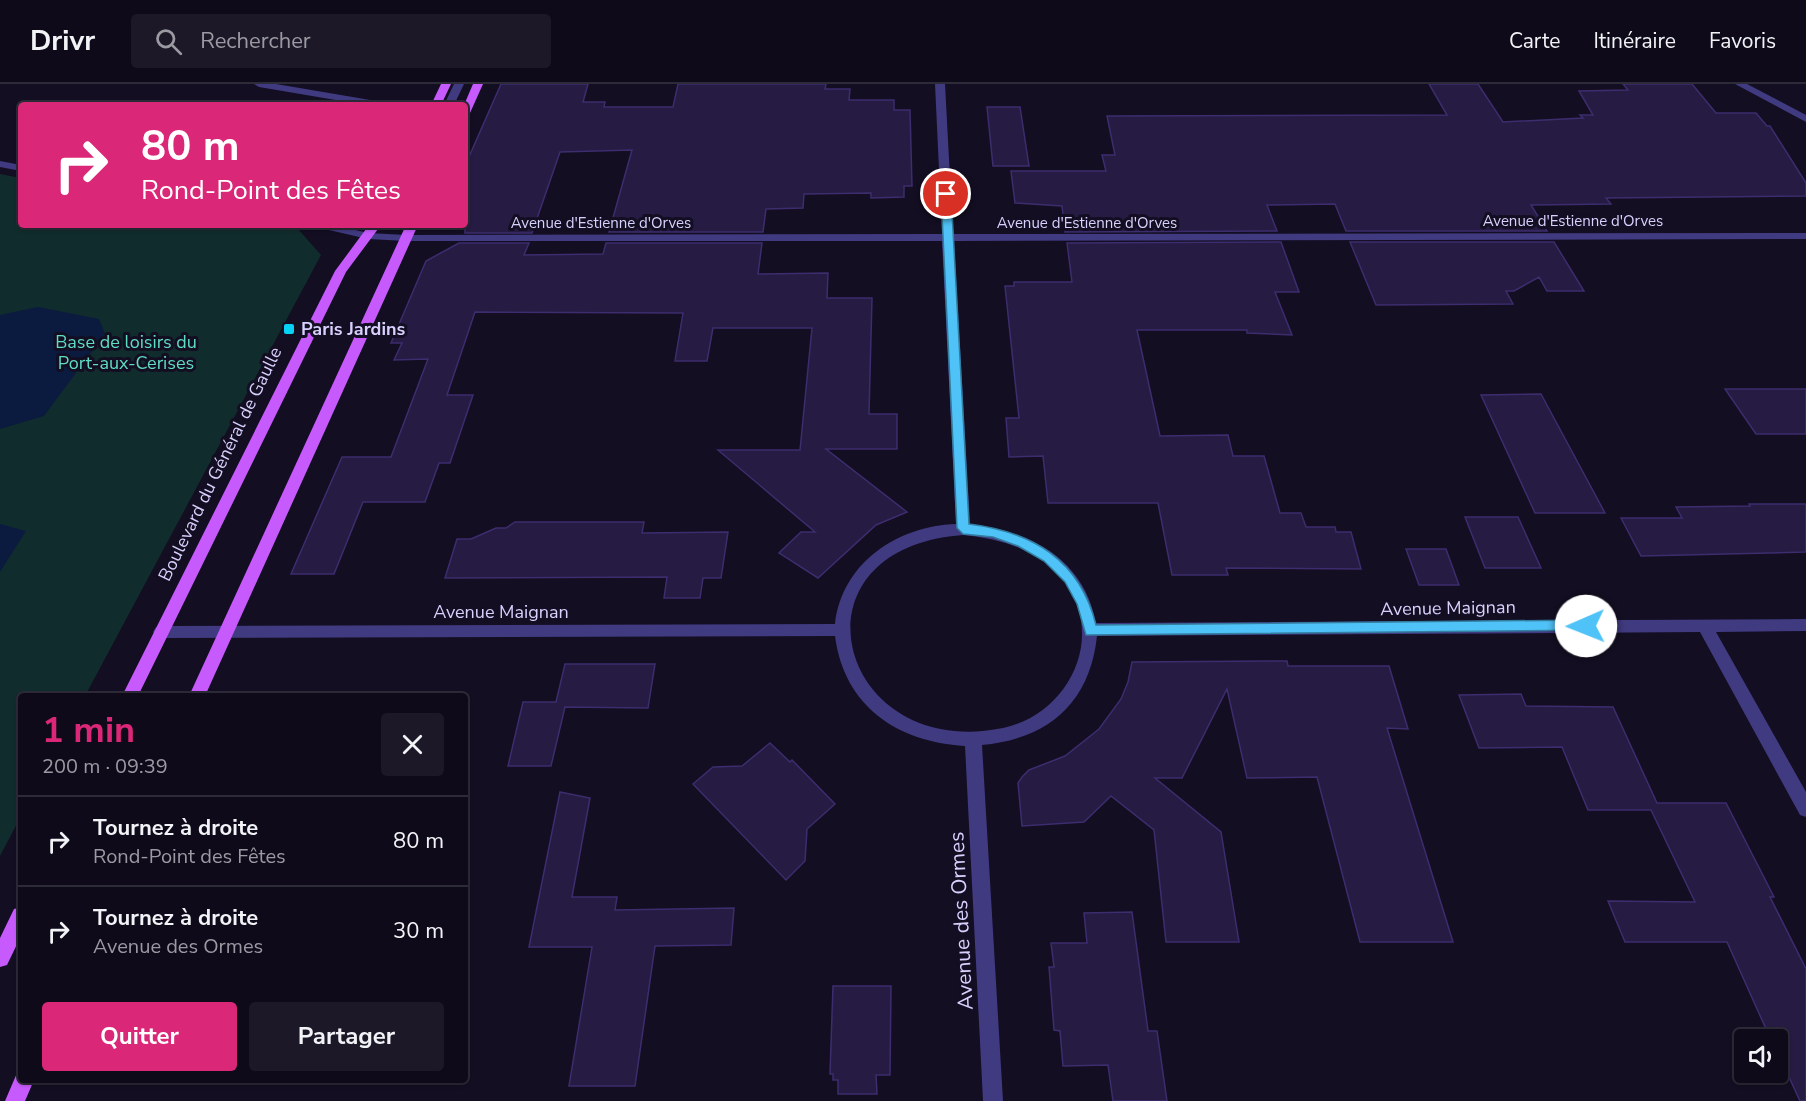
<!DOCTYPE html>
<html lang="fr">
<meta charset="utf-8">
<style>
:root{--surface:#0e0a1a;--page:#1c1827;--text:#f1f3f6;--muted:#9b9aa2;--line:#2e2b39;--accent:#db2777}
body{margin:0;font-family:"Nunito Sans",sans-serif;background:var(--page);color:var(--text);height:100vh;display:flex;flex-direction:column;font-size:22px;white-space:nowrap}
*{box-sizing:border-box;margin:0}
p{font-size:20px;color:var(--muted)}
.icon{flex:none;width:33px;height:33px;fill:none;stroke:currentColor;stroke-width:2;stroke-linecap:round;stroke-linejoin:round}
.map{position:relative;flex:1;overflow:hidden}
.sheet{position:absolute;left:18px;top:609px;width:450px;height:390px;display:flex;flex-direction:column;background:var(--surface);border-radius:6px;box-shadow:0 2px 4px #0004,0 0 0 2px var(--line)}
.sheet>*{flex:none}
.banner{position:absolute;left:18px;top:18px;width:450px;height:126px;border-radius:6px;box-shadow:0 2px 4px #0004,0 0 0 2px var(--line);background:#db2777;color:#fff;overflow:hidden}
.buttons{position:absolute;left:1734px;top:945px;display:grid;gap:12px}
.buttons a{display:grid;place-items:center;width:54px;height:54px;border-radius:6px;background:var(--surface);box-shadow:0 2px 4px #0004,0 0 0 2px var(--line);font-size:30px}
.pin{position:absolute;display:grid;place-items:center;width:51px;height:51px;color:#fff;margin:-26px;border:3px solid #fff;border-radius:50%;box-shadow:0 2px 6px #0007}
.me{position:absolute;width:66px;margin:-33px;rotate:269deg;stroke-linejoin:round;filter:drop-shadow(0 0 4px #0008)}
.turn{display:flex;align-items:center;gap:21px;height:126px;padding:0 24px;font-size:27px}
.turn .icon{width:78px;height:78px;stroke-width:2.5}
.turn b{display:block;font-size:42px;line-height:51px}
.round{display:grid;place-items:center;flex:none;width:63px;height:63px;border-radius:6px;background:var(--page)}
.headline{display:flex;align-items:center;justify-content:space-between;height:102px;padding:0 24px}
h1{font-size:36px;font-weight:700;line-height:45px;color:var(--accent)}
.cta{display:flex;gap:12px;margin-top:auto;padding:12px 24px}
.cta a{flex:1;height:69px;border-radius:6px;background:var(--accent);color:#fff;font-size:24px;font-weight:700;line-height:69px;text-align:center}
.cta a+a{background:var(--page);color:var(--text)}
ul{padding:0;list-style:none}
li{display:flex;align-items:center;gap:18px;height:90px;padding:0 24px;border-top:2px solid var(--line)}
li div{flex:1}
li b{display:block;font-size:22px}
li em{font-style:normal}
header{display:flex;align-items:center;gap:36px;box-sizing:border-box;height:84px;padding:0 30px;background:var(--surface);border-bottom:2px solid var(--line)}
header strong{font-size:28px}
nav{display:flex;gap:33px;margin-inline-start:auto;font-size:21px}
.search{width:420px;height:54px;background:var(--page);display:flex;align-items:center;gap:15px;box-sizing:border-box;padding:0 21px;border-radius:6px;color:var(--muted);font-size:22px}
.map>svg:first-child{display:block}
</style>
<header>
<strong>Drivr</strong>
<div class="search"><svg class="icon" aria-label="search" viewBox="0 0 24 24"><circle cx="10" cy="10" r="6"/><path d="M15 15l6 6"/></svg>Rechercher</div>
<nav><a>Carte</a><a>Itinéraire</a><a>Favoris</a></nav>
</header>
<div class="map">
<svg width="1806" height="1017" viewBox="0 0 1806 1017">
<rect width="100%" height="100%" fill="#130e22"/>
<path fill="#112c2c" d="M 0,90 L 21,94 L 21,141 L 275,141 L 298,145 L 321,171 L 85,612 L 21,612 L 21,732 L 0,772 Z"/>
<path fill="#0b1b3f" d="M 38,223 L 99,235 L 105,250 L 44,332 L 0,345 L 0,231 Z
M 0,440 L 26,447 L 0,488 Z"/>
<path fill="#251b43" stroke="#3d2d6e" stroke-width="1.5" d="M 501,0 L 588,0 L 583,18 L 605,18 L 604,23 L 673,23 L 678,0 L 826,0 L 825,5 L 850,5 L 849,16 L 894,16 L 894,26 L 910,26 L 912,102 L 904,102 L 904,113 L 871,114 L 871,109 L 804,110 L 803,124 L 766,125 L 763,148 L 609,148 L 632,66 L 560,68 L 532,149 L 465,149 L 465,82 Z
M 1429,0 L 1478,0 L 1503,38 L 1583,34 L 1580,31 L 1593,31 L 1579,7 L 1628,6 L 1623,0 L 1692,0 L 1716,29 L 1756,29 L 1767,42 L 1770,42 L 1806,99 L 1806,112 L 1606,114 L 1611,120 L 1531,121 L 1547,147 L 1346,147 L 1335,120 L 1267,121 L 1277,147 L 1065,148 L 1062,122 L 1015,119 L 1011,87 L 1106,87 L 1102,71 L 1115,71 L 1107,32 L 1447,31 Z
M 987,23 L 1020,23 L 1029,82 L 993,82 Z
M 1281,158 L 1299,208 L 1275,208 L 1292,251 L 1247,249 L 1247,246 L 1137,246 L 1160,352 L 1228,351 L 1233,372 L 1264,372 L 1280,429 L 1301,429 L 1306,443 L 1335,443 L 1336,448 L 1351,448 L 1361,485 L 1226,484 L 1228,491 L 1172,491 L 1158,419 L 1048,419 L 1043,372 L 1009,373 L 1006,334 L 1019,334 L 1005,202 L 1014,202 L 1014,198 L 1072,198 L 1067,159 Z
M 1350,158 L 1554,158 L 1584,207 L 1547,207 L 1539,193 L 1514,207 L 1506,207 L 1513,220 L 1376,221 Z
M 459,159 L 529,159 L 524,171 L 603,170 L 606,159 L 762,159 L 758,190 L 828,189 L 827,214 L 872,214 L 869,330 L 897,330 L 897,365 L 826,365 L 907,428 L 876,441 L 818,494 L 779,469 L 801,448 L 815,448 L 718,366 L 800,366 L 812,244 L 713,244 L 707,277 L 675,277 L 683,229 L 475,228 L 447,311 L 473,311 L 450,379 L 439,379 L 425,418 L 363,418 L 334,490 L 291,490 L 342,373 L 391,373 L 428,275 L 394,276 L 402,259 L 391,259 L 426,177 Z
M 1725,305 L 1806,305 L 1806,350 L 1756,350 Z
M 1541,310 L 1605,429 L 1535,429 L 1481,311 Z
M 1749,420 L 1806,420 L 1806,468 L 1641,472 L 1621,434 L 1682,434 L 1676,423 L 1750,422 Z
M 1465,433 L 1518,433 L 1541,484 L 1485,484 Z
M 515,438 L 644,438 L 642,449 L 728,448 L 721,494 L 703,494 L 700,514 L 664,514 L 667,493 L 445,494 L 457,455 L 471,455 L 496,444 L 506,444 Z
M 1406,465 L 1446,465 L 1459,501 L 1419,501 Z
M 1287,577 L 1288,582 L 1389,582 L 1408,645 L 1387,644 L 1453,858 L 1360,858 L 1317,693 L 1247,694 L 1227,605 L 1182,694 L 1155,694 L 1221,748 L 1239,858 L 1166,858 L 1154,746 L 1111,712 L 1084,738 L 1022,742 L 1018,699 L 1022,693 L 1029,686 L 1065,672 L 1099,645 L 1121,615 L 1128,598 L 1132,578 Z
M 565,580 L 655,580 L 648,624 L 565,623 L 551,682 L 508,682 L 523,618 L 556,618 Z
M 1521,610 L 1526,622 L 1613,623 L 1657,719 L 1726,719 L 1774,813 L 1770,813 L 1806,885 L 1806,1017 L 1800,1017 L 1778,969 L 1778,956 L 1771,956 L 1727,858 L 1625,858 L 1608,817 L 1695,818 L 1651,726 L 1588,726 L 1562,663 L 1479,664 L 1459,611 Z
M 770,659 L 790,678 L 792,676 L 835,720 L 807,745 L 805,777 L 786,796 L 693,700 L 713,683 L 742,682 Z
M 560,708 L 590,714 L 572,813 L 617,813 L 615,826 L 734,824 L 731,861 L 655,862 L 635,1002 L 569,1002 L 592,863 L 529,863 Z
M 1132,828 L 1148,947 L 1157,947 L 1167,1017 L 1113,1017 L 1108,981 L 1063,982 L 1060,947 L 1054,946 L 1049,883 L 1054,883 L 1051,859 L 1087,859 L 1084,829 Z
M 833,902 L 891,902 L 890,991 L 876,991 L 877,1010 L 838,1010 L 838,996 L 833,996 L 833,990 L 830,990 Z"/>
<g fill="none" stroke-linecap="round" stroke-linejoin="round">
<path fill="#403a80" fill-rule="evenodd" d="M 254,0 L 276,0 L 382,18 L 387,21 L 365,21 L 259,3 Z
M 454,0 L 464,0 L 454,21 L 444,21 Z
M 935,0 L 945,0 L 953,150 L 1806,149 L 1806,155 L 954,157 L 970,440 C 1031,447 1084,475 1096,539 L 1806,535 L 1806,547 L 1716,548 L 1806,708 L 1806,733 L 1800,731 L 1700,548 L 1097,552 C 1090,619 1048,655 982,661 L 1003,1017 L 983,1017 L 965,662 C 897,658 844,622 835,552 L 161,554 L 156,553 L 153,548 L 156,543 L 161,542 L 835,540 C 842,479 897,442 956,440 L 942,157 L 406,157 L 368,155 L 316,143 L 314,141 L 335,141 L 368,149 L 406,151 L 942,150 ZM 963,451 C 1002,455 1042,466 1066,500 C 1106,557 1066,631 1003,644 C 837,678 782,464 963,451 Z
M 1735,0 L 1747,0 L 1806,31 L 1806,38 Z
M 0,77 L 21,81 L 21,87 L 0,83 Z"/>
<path fill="#c75afc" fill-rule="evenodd" d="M 441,0 L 451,0 L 441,21 L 431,21 Z
M 473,0 L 483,0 L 470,29 L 465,32 L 464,21 Z
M 369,141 L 381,141 L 346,188 L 138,612 L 122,612 L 335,187 Z
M 406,141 L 418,141 L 205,612 L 189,612 Z
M 21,823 L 21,852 L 7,881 L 0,883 L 0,854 L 14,825 Z
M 21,987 L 21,996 L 34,996 L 25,1017 L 5,1017 L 17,989 Z"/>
</g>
<path fill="#4fc3f7" stroke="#337fa1" stroke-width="1.5" d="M 946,107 L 951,110 L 969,440 C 1033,448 1080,476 1096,541 L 1586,536 L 1591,538 L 1593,542 L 1591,546 L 1086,551 L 1077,520 L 1065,498 L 1044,477 L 1018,462 L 993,453 L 963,450 L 957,444 L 941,110 Z"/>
<rect fill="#05d2f5" stroke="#130e22" stroke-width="2" x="283" y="239" width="12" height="12" rx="3"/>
<g text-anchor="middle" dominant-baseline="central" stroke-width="6" stroke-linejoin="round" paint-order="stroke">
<g font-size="15" fill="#d8d1fe" stroke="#130e22">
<text x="1573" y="137">Avenue d'Estienne d'Orves</text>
<text x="601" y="139">Avenue d'Estienne d'Orves</text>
<text x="1087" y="139">Avenue d'Estienne d'Orves</text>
</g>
<g font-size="18" font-weight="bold" fill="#d8d1fe" stroke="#130e22" text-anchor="start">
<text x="301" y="245">Paris Jardins</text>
</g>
<g font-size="18" fill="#5eddc3" stroke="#130e22">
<text x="126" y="258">Base de loisirs du<tspan x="126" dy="21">Port-aux-Cerises</tspan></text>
</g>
<g font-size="18" fill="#d8d1fe" stroke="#130e22">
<text transform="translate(220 380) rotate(-64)">Boulevard du Général de Gaulle</text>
<text transform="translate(1448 524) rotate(-1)">Avenue Maignan</text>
<text x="501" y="528">Avenue Maignan</text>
</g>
<g font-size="21" fill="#d8d1fe" stroke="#130e22">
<text transform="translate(961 837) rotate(-93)">Avenue des Ormes</text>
</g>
</g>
</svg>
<div class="buttons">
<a><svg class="icon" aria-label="sound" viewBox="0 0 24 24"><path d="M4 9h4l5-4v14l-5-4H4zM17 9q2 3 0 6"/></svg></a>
</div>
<div class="pin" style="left:946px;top:110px;background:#d93025"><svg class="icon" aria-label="arrive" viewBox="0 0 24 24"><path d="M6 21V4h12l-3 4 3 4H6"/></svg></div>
<svg class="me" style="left:1586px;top:542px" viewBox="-20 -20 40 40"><circle r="19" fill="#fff"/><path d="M0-13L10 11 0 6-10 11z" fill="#4fc3f7"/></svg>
<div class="banner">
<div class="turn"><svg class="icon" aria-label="right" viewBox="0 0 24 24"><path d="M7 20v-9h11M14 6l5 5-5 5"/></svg><div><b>80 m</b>Rond-Point des Fêtes</div></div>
</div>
<section class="sheet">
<div class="headline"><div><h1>1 min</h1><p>200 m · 09:39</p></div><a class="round"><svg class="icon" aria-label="close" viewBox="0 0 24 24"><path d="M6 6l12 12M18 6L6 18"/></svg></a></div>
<ul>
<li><svg class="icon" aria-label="right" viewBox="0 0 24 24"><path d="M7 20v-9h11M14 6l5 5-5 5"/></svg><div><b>Tournez à droite</b><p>Rond-Point des Fêtes</p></div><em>80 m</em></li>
<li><svg class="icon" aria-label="right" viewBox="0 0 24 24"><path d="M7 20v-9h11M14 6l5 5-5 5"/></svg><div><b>Tournez à droite</b><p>Avenue des Ormes</p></div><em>30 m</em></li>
</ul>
<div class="cta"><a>Quitter</a><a>Partager</a></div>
</section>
</div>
